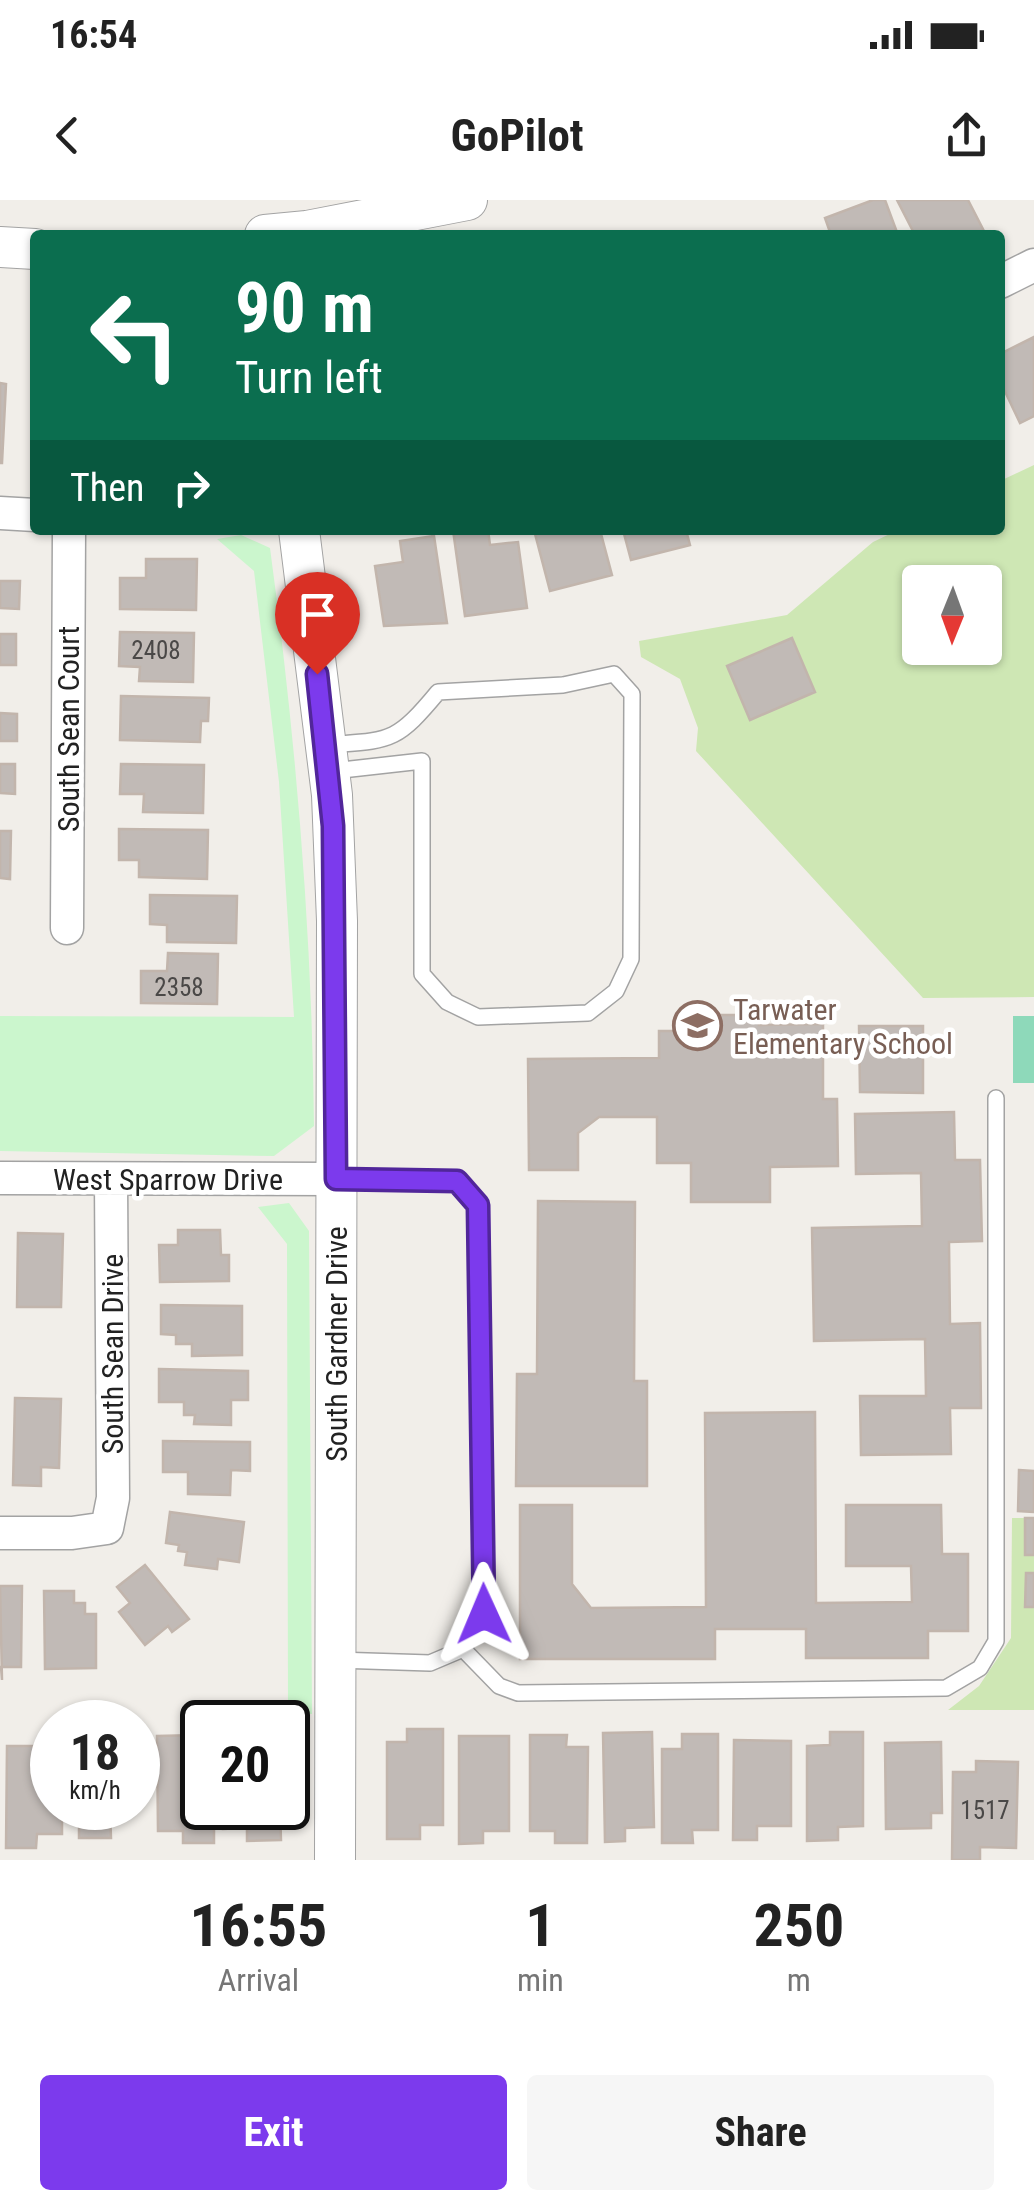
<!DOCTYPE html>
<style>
:root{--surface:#fff;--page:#f6f6f6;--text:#222;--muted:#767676;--accent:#7c3aed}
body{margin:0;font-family:"Roboto Condensed",sans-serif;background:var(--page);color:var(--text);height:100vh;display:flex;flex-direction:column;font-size:38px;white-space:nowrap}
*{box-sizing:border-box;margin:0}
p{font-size:32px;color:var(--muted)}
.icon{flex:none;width:55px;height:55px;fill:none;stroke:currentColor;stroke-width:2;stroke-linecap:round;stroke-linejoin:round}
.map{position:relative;height:1660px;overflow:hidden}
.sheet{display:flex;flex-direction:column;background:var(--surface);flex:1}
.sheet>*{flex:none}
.top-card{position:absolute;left:30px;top:30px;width:975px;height:305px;border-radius:10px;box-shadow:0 2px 8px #0004;background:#0b6e4f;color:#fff;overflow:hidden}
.needle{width:65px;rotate:181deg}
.buttons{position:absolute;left:902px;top:365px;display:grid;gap:20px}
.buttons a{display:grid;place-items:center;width:100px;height:100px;border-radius:10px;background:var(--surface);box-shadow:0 2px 8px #0004;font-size:50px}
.speed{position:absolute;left:30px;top:1500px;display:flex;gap:20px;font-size:50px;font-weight:700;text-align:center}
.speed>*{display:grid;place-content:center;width:130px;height:130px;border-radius:50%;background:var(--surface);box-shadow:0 2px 8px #0004;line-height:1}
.speed small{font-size:25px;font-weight:400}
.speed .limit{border:5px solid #111;border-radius:15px;background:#fff;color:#111}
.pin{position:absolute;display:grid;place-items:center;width:85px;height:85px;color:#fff;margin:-102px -42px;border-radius:50% 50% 50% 0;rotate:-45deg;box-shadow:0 0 10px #0007}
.pin .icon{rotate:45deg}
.me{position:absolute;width:110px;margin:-55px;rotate:359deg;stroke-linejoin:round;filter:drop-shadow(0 0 8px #0008)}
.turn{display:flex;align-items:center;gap:35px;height:210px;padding:0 40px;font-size:45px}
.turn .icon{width:130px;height:130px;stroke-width:2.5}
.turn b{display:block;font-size:70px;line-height:85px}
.then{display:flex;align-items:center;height:95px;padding:0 40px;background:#0003;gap:20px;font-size:38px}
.eta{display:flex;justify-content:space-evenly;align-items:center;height:170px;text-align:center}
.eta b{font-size:60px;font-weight:700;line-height:70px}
.action{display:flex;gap:20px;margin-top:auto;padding:20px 40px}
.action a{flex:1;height:115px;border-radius:10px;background:var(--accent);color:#fff;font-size:40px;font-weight:700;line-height:115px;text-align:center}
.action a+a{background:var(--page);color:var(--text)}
.status{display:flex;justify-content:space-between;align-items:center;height:70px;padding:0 50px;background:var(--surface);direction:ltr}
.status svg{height:28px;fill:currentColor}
header{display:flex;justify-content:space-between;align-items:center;height:130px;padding:0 40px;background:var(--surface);font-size:45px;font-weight:700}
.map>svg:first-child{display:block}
</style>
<div class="status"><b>16:54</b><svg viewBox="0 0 49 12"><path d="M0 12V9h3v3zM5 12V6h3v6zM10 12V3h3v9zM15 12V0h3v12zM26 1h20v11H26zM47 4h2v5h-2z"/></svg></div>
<header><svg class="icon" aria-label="back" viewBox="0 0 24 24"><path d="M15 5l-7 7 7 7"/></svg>GoPilot<svg class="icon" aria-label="share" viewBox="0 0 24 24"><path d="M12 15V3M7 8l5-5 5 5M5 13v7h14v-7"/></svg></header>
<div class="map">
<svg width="1034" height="1660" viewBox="0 0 1034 1660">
<rect width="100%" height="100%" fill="#f1eee9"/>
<path fill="#cee7b4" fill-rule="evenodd" d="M 1034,265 L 1034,797 L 923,798 L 696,551 L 698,528 L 680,479 L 641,457 L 639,441 L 787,415 L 873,342 L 898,330 L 1000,330 L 1000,281 ZM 920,382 L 985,382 L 985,448 L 920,448 Z
M 1012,1318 L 1034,1318 L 1034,1510 L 948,1510 L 979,1486 L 1011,1438 Z"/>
<path fill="#cbf6cd" d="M 241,335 L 270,348 C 296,540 312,732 314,926 L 274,956 L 0,951 L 0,816 L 294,817 L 279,582 L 254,371 L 217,339 Z
M 289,1003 L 309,1031 L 312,1514 L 288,1514 L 287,1044 L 258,1007 Z"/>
<path fill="#8ed9ba" d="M 1013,816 L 1034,816 L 1034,883 L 1013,883 Z"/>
<path fill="#c1bab6" stroke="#c2b5ac" stroke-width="2.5" d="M 873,0 L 885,0 L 898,35 L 831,35 L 825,18 Z
M 897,0 L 968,0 L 985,33 L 915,35 Z
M 1034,137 L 1034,216 L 1020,223 L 1000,181 L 1000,154 Z
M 0,183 L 6,184 L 2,263 L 0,263 Z
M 453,330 L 488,330 L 490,345 L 518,342 L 527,408 L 465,416 Z
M 534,330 L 600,330 L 612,375 L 550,391 Z
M 623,330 L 686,330 L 690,345 L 631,360 Z
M 434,336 L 447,423 L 384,426 L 375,366 L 403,362 L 400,341 Z
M 146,359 L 197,359 L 196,410 L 120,409 L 120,378 L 146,378 Z
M 0,381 L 20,381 L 19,409 L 0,408 Z
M 120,432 L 194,433 L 193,482 L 139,481 L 140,467 L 119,466 Z
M 0,434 L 16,434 L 16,465 L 0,465 Z
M 792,438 L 815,492 L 750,520 L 727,466 Z
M 121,496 L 209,498 L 208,521 L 201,521 L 200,542 L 120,540 Z
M 0,513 L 17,514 L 17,541 L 0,541 Z
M 0,564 L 15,564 L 15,594 L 0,593 Z
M 121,564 L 204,565 L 203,613 L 143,612 L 144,594 L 120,594 Z
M 119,629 L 208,630 L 207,679 L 139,677 L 139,660 L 119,660 Z
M 0,631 L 11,631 L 10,679 L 0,678 Z
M 150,695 L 237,696 L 236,743 L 167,742 L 167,725 L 150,724 Z
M 168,753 L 218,754 L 217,804 L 141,803 L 141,771 L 167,771 Z
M 678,815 L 759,815 L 759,825 L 823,824 L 823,899 L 837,899 L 838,966 L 770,967 L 770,1002 L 691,1002 L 691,963 L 657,963 L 657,917 L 599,917 L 578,933 L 578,970 L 529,970 L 528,859 L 659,858 L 659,831 L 678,831 Z
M 859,826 L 923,826 L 923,893 L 860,892 Z
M 954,912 L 955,960 L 980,960 L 982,1041 L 949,1042 L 950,1124 L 980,1123 L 981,1208 L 950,1208 L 951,1254 L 861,1255 L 860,1196 L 926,1196 L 925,1139 L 814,1141 L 812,1028 L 922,1026 L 921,973 L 856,974 L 855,914 Z
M 538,1001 L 635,1002 L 634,1181 L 647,1181 L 647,1286 L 516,1286 L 517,1174 L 537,1174 Z
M 178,1030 L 220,1030 L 221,1055 L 229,1055 L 229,1081 L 160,1082 L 159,1045 L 178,1045 Z
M 18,1033 L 63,1034 L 61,1107 L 17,1107 Z
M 161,1105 L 242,1106 L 242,1155 L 192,1156 L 192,1144 L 176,1144 L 176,1135 L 161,1134 Z
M 159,1169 L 248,1171 L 248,1200 L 231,1200 L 231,1225 L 194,1224 L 195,1215 L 184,1215 L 184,1202 L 159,1202 Z
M 15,1198 L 61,1199 L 59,1268 L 41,1267 L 41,1286 L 13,1285 Z
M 815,1212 L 816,1403 L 912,1402 L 911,1366 L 846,1366 L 846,1305 L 941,1305 L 942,1354 L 968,1354 L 968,1431 L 928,1431 L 928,1458 L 806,1458 L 806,1429 L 715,1429 L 715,1459 L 520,1459 L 520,1305 L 572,1305 L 572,1384 L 591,1408 L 706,1407 L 705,1213 Z
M 163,1241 L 250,1242 L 250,1271 L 231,1270 L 230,1295 L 188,1294 L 188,1272 L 163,1272 Z
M 1019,1270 L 1034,1271 L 1034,1312 L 1018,1311 Z
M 170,1312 L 244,1322 L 239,1362 L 218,1359 L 217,1369 L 185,1365 L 187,1352 L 178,1351 L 179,1345 L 166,1343 Z
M 1025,1318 L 1034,1318 L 1034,1355 L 1025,1355 Z
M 145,1365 L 189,1419 L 172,1432 L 168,1426 L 145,1445 L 119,1412 L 130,1403 L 117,1387 Z
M 1026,1373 L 1034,1373 L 1034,1407 L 1025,1407 Z
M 0,1386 L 22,1386 L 21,1467 L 1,1467 L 2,1480 Z
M 44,1391 L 74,1391 L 74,1403 L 85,1403 L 85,1414 L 96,1414 L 96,1468 L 45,1469 Z
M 407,1529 L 443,1529 L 443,1625 L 420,1625 L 420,1639 L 387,1639 L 387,1542 L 407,1542 Z
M 652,1532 L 654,1627 L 625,1628 L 625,1641 L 605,1642 L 603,1533 Z
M 830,1532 L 863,1532 L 863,1626 L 838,1627 L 838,1640 L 807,1641 L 807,1546 L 830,1545 Z
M 682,1534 L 718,1534 L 718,1630 L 692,1630 L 693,1643 L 662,1643 L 662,1549 L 682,1549 Z
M 197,1535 L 197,1551 L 202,1551 L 202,1608 L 214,1608 L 214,1643 L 183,1643 L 183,1631 L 158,1631 L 157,1536 Z
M 530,1535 L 567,1535 L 566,1547 L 588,1547 L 587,1643 L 555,1643 L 555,1631 L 530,1631 Z
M 459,1536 L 509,1536 L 509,1631 L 483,1631 L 483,1643 L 459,1644 Z
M 734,1540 L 791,1541 L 791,1626 L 757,1626 L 757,1640 L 733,1640 Z
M 941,1542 L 942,1613 L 931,1613 L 931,1628 L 886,1629 L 885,1543 Z
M 7,1546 L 52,1546 L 52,1608 L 62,1608 L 62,1634 L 37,1634 L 36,1648 L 6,1648 Z
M 976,1561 L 1018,1562 L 1016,1648 L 980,1647 L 980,1660 L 952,1660 L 953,1572 L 976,1572 Z
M 79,1608 L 110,1608 L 111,1638 L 79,1638 Z
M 222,1608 L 280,1608 L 281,1640 L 247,1641 L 247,1628 L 223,1629 Z"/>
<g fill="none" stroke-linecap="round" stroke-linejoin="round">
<defs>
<path id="service" d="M 326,545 C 390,540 395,544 438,492 L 563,485 L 614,474 L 632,494 L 631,759 L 616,791 L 588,813 L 478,817 L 447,802 L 422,774 L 422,561 L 333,571
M 463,1449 L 499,1486 L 518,1493 L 946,1488 L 980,1468 L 996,1441 L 996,898
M 336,1460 L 430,1463 L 463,1449 L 484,1413 L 478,1005 L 457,981 L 338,979"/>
<path id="minor" d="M 1000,82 L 1034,65
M 0,313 L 35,315
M 67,728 L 69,330
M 0,978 L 337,979
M 0,1333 L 72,1333 L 107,1328 L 113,1298 L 111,979"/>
<path id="tertiary" d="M 265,35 L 307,31 L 467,0
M 0,47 L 35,49
M 299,330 L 332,595 L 337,721 L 335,1660"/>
</defs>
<use href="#service" stroke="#a3a3a3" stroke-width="18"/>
<use href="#minor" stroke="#a3a3a3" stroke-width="35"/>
<use href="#tertiary" stroke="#a3a3a3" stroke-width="42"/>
<use href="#service" stroke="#fff" stroke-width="15"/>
<use href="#minor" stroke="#fff" stroke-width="32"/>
<use href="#tertiary" stroke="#fff" stroke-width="40"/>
</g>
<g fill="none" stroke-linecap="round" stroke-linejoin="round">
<defs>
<path id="route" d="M 317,474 L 333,626 L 336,979 L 457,981 L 478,1005 L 484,1414"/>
</defs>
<use href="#route" stroke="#51269a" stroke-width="25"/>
<use href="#route" stroke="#7c3aed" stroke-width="18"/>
</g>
<defs>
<symbol id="school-ring" viewBox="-11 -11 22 22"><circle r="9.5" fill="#fff" stroke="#8d6e63" stroke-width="1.5"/><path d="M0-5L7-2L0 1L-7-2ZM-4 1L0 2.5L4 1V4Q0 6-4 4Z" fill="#8d6e63"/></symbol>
</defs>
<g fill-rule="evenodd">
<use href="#school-ring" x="670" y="798" width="55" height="55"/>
</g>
<g text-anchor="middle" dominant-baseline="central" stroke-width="9" stroke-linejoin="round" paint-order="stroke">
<g font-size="25" fill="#4a4847">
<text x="156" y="450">2408</text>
<text x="179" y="787">2358</text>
<text x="985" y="1610">1517</text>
</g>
<g font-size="30" fill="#222" stroke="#fff">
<text transform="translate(68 529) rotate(-90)">South Sean Court</text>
<text x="168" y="979">West Sparrow Drive</text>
<text transform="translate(336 1144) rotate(-90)">South Gardner Drive</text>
<text transform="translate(112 1154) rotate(-90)">South Sean Drive</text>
</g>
<g font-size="30" fill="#785e54" stroke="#fff" text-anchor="start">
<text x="733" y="809">Tarwater<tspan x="733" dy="34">Elementary School</tspan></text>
</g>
</g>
</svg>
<div class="buttons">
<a><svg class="needle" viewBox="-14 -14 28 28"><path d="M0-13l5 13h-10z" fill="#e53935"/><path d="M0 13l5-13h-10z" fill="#767676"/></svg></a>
</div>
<div class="speed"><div>18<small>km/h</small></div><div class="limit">20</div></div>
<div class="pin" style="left:317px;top:474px;background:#d93025"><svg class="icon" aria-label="arrive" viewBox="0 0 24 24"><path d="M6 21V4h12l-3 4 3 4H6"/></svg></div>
<svg class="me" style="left:484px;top:1414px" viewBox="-20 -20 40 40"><path d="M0-17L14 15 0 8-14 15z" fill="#7c3aed" stroke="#fff" stroke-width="4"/></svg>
<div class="top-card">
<div class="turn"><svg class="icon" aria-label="left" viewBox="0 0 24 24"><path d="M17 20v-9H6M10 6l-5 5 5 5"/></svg><div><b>90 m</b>Turn left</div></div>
<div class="then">Then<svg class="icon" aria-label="right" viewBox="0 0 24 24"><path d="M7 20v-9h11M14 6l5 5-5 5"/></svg></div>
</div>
</div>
<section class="sheet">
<div class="eta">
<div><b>16:55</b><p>Arrival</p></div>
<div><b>1</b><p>min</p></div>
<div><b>250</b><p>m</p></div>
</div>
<div class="action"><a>Exit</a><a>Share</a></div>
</section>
